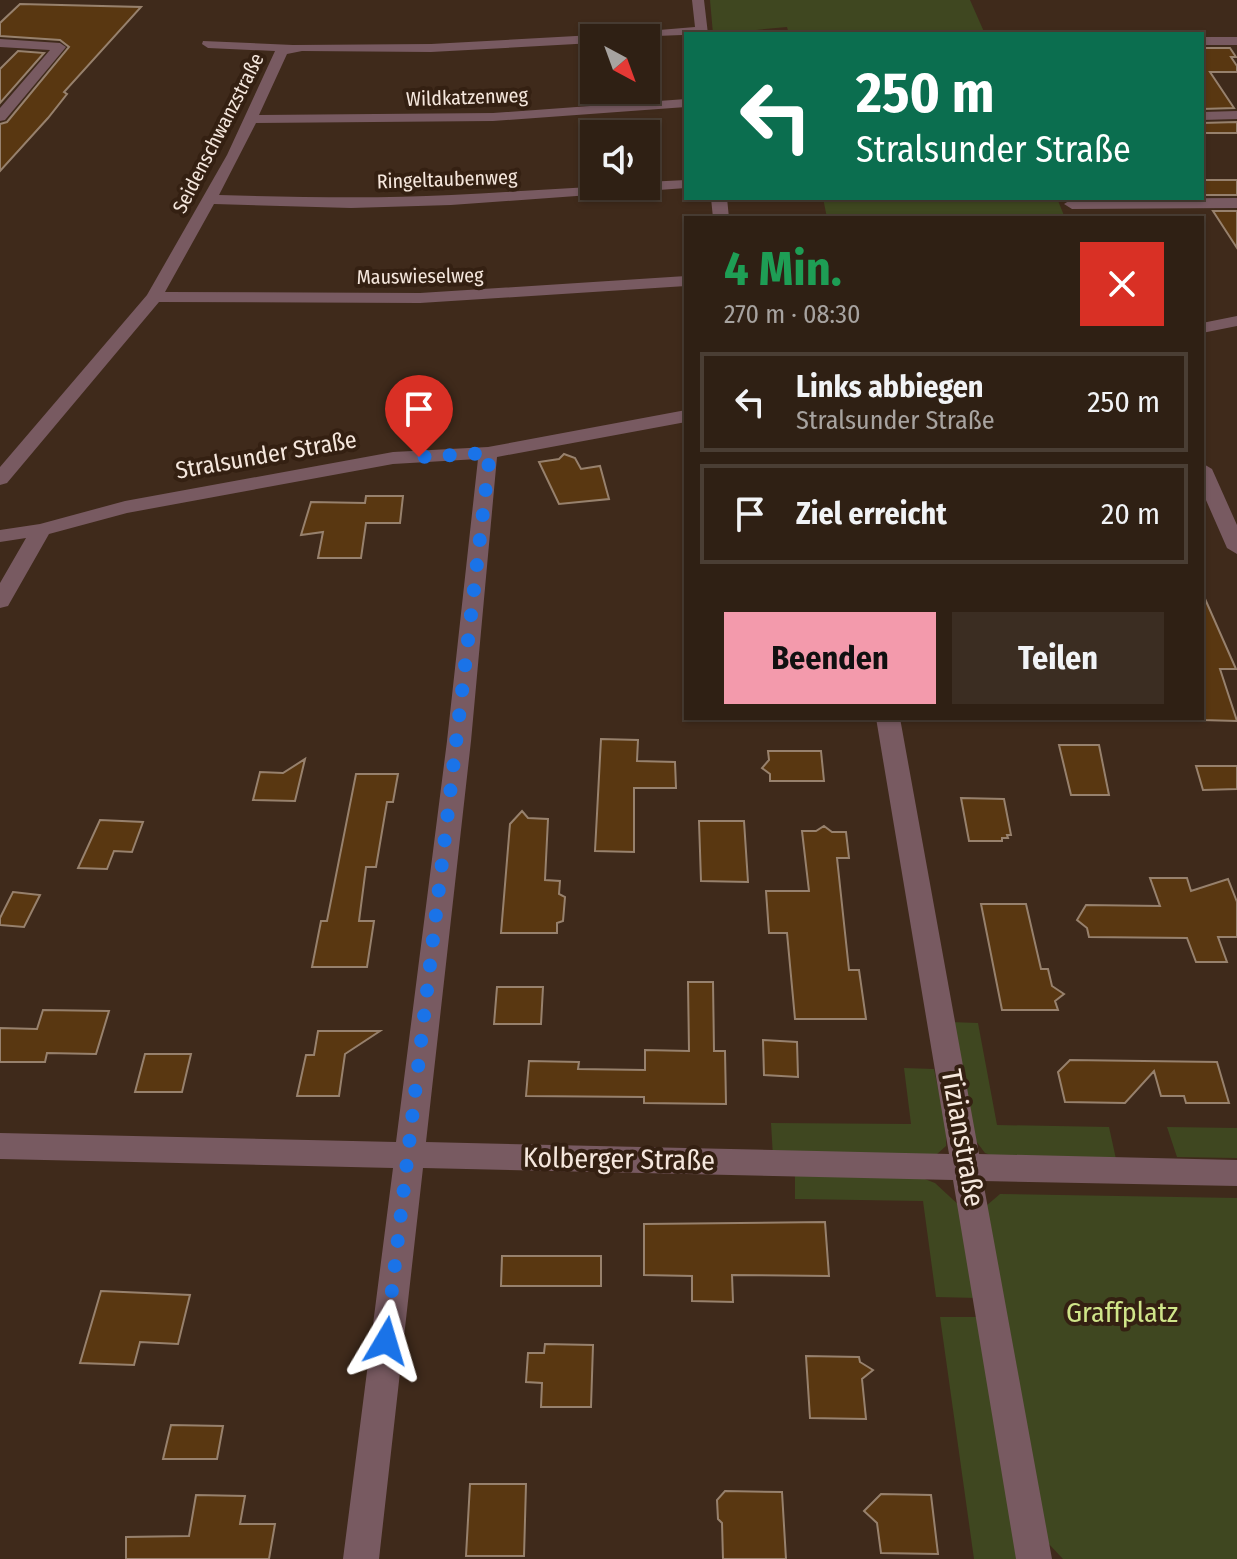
<!DOCTYPE html>
<html lang="de">
<meta charset="utf-8">
<style>
:root{--surface:#2f2014;--page:#3b2d22;--text:#f1f3f6;--muted:#a7a3a0;--line:#4a3e34;--accent:#f39aac}
body{margin:0;font-family:"Fira Sans Condensed",sans-serif;background:var(--page);color:var(--text);height:100vh;display:flex;flex-direction:column;font-size:30px;white-space:nowrap}
*{box-sizing:border-box;margin:0}
p{font-size:26px;color:var(--muted)}
.icon{flex:none;width:44px;height:44px;fill:none;stroke:currentColor;stroke-width:2;stroke-linecap:round;stroke-linejoin:round}
.map{position:relative;flex:1;overflow:hidden}
.panel{position:absolute;left:684px;top:216px;width:520px;height:504px;display:flex;flex-direction:column;background:var(--surface);border-radius:0px;box-shadow:0 2px 6px #0004,0 0 0 2px var(--line)}
.panel>*{flex:none}
.banner{position:absolute;left:684px;top:32px;width:520px;height:168px;border-radius:0px;box-shadow:0 2px 6px #0004,0 0 0 2px var(--line);background:#0b6e4f;color:#fff;overflow:hidden}
.needle{width:52px;rotate:139deg}
.fabs{position:absolute;left:580px;top:24px;display:grid;gap:16px}
.fabs a{display:grid;place-items:center;width:80px;height:80px;border-radius:0px;background:var(--surface);box-shadow:0 2px 6px #0004,0 0 0 2px var(--line);font-size:40px}
.pin{position:absolute;display:grid;place-items:center;width:68px;height:68px;color:#fff;margin:-82px -34px;border-radius:50% 50% 50% 0;rotate:-45deg;box-shadow:0 0 8px #0007}
.pin .icon{rotate:45deg}
.me{position:absolute;width:88px;margin:-44px;rotate:7deg;stroke-linejoin:round;filter:drop-shadow(0 0 6px #0008)}
.turn{display:flex;align-items:center;gap:28px;height:168px;padding:0 40px;font-size:36px}
.turn .icon{width:104px;height:104px;stroke-width:2.5}
.turn b{display:block;font-size:56px;line-height:68px}
.round{display:grid;place-items:center;flex:none;width:84px;height:84px;border-radius:0px;background:var(--page)}
.summary{display:flex;align-items:center;justify-content:space-between;height:136px;padding:0 40px}
h1{font-size:48px;font-weight:700;line-height:60px;color:#1e9e55}
.cta{display:flex;gap:16px;margin-top:auto;padding:16px 40px}
.cta a{flex:1;height:92px;border-radius:0px;background:var(--accent);color:#111;font-size:32px;font-weight:700;line-height:92px;text-align:center}
.cta a+a{background:var(--page);color:var(--text)}
ul{padding:0;list-style:none}
li{display:flex;align-items:center;gap:24px;height:100px;margin:0 16px 12px;padding:0 24px;border:4px solid var(--line);border-radius:0px}
li div{flex:1}
li b{display:block;font-size:30px}
li em{font-style:normal}
.map>svg:first-child{display:block}
</style>
<div class="map">
<svg width="1237" height="1559" viewBox="0 0 1237 1559">
<rect width="100%" height="100%" fill="#3f2a1b"/>
<path fill="#3f4720" d="M 710,0 L 970,0 L 985,34 L 789,34 L 787,27 L 713,34 Z
M 823,198 L 1057,198 L 1065,218 L 827,218 Z
M 950,1022 L 978,1023 L 997,1125 L 1109,1127 L 1116,1159 L 996,1157 L 985,1153 L 976,1141 Z
M 904,1068 L 934,1069 L 946,1127 L 946,1146 L 936,1155 L 773,1157 L 771,1123 L 911,1124 Z
M 1167,1127 L 1237,1128 L 1237,1158 L 1177,1157 Z
M 795,1176 L 917,1176 L 935,1183 L 962,1208 L 978,1298 L 936,1297 L 923,1201 L 795,1199 Z
M 1000,1194 L 1237,1198 L 1237,1559 L 1063,1559 L 1047,1542 L 986,1206 Z
M 940,1317 L 980,1317 L 1017,1559 L 974,1559 Z"/>
<path fill="#593711" stroke="#97816d" stroke-width="2" d="M 20,4 L 141,7 L 64,92 L 67,94 L 48,118 L 0,171 L 0,124 L 7,122 L 69,47 L 60,40 L 0,36 L 0,23 Z
M 1202,48 L 1230,48 L 1236,57 L 1231,57 L 1237,66 L 1237,72 L 1210,72 L 1234,108 L 1202,109 Z
M 18,51 L 44,53 L 0,103 L 0,69 Z
M 1237,122 L 1237,133 L 1202,133 L 1202,123 Z
M 1202,180 L 1237,180 L 1237,195 L 1203,195 Z
M 1213,211 L 1237,211 L 1237,248 Z
M 564,454 L 575,458 L 581,469 L 600,466 L 609,499 L 559,504 L 539,462 L 559,459 Z
M 366,496 L 403,496 L 400,523 L 366,523 L 361,558 L 318,558 L 323,532 L 301,535 L 311,502 L 365,503 Z
M 1202,592 L 1236,669 L 1220,669 L 1237,721 L 1202,720 Z
M 601,739 L 638,740 L 637,761 L 675,762 L 676,788 L 634,788 L 634,852 L 595,851 Z
M 1059,745 L 1099,745 L 1109,795 L 1071,795 Z
M 768,751 L 821,751 L 824,781 L 770,781 L 770,774 L 762,768 L 769,760 Z
M 305,759 L 295,801 L 253,800 L 260,772 L 283,773 Z
M 1196,766 L 1237,766 L 1237,789 L 1203,790 Z
M 356,774 L 398,774 L 393,802 L 387,802 L 376,867 L 366,867 L 359,921 L 374,921 L 367,967 L 312,967 L 321,921 L 327,921 Z
M 961,798 L 1004,799 L 1011,835 L 1007,835 L 1008,838 L 1002,838 L 1002,841 L 969,841 Z
M 522,811 L 528,818 L 548,819 L 545,880 L 560,881 L 559,894 L 565,897 L 563,921 L 557,923 L 557,933 L 501,933 L 510,824 Z
M 100,820 L 143,822 L 132,852 L 114,851 L 107,869 L 78,868 Z
M 699,821 L 744,821 L 748,882 L 701,881 Z
M 824,826 L 832,832 L 846,832 L 849,858 L 837,858 L 849,970 L 859,970 L 866,1019 L 795,1019 L 787,933 L 769,933 L 766,891 L 809,891 L 802,831 L 816,831 Z
M 1150,878 L 1187,878 L 1191,891 L 1228,879 L 1237,902 L 1237,937 L 1218,937 L 1227,962 L 1196,962 L 1187,938 L 1089,937 L 1087,928 L 1077,920 L 1086,905 L 1160,906 Z
M 13,892 L 40,895 L 24,927 L 0,925 L 0,918 Z
M 981,904 L 1026,904 L 1041,969 L 1048,969 L 1052,986 L 1064,994 L 1055,1001 L 1058,1010 L 1002,1010 Z
M 688,982 L 713,982 L 714,1051 L 725,1051 L 726,1104 L 644,1103 L 644,1097 L 526,1096 L 529,1061 L 579,1062 L 578,1069 L 645,1070 L 645,1050 L 689,1051 Z
M 497,987 L 543,987 L 541,1024 L 494,1024 Z
M 43,1010 L 109,1011 L 96,1054 L 47,1053 L 45,1062 L 0,1062 L 0,1028 L 37,1029 Z
M 318,1031 L 380,1031 L 345,1054 L 339,1096 L 297,1096 L 306,1055 L 314,1055 Z
M 763,1040 L 797,1042 L 798,1077 L 764,1075 Z
M 145,1054 L 191,1054 L 182,1092 L 135,1092 Z
M 1070,1060 L 1217,1062 L 1229,1103 L 1186,1103 L 1184,1096 L 1161,1096 L 1154,1071 L 1125,1103 L 1065,1102 L 1058,1072 Z
M 825,1222 L 829,1276 L 732,1275 L 733,1302 L 692,1301 L 692,1276 L 644,1275 L 644,1224 Z
M 502,1256 L 601,1256 L 601,1286 L 501,1286 Z
M 101,1291 L 190,1295 L 178,1344 L 140,1342 L 134,1365 L 80,1363 Z
M 545,1344 L 593,1345 L 591,1407 L 541,1407 L 542,1383 L 526,1382 L 528,1353 L 544,1353 Z
M 806,1356 L 859,1357 L 860,1362 L 873,1370 L 862,1379 L 866,1419 L 810,1418 Z
M 171,1425 L 223,1426 L 217,1459 L 163,1459 Z
M 470,1484 L 526,1484 L 524,1556 L 466,1556 Z
M 725,1491 L 782,1492 L 786,1559 L 723,1559 L 722,1523 L 718,1519 L 717,1500 Z
M 881,1494 L 931,1495 L 938,1554 L 881,1553 L 877,1523 L 864,1511 Z
M 196,1495 L 245,1496 L 240,1524 L 275,1524 L 269,1559 L 126,1559 L 126,1537 L 189,1536 Z"/>
<g fill="none" stroke-linecap="round" stroke-linejoin="round">
<path fill="#785a61" fill-rule="evenodd" d="M 692,0 L 704,0 L 708,34 L 605,38 L 611,34 L 695,27 Z
M 594,35 L 600,38 L 594,38 L 594,43 L 431,52 L 302,51 L 287,54 L 259,115 L 493,113 L 686,99 L 686,107 L 493,121 L 256,123 L 219,195 C 297,197 374,199 451,195 C 516,192 581,186 646,186 L 646,182 L 686,180 L 686,188 L 451,205 L 351,208 L 214,204 L 165,292 L 420,293 L 686,276 L 686,286 L 420,303 L 159,302 L 7,483 L 0,485 L 0,467 L 147,295 L 227,155 L 275,51 L 208,48 L 202,44 L 203,41 L 293,45 L 431,44 Z
M 1202,37 L 1237,37 L 1237,45 L 1202,45 Z
M 0,39 L 60,43 L 66,47 L 5,120 L 0,121 L 0,108 L 50,50 L 0,47 Z
M 1237,111 L 1237,119 L 1202,120 L 1202,112 Z
M 711,198 L 727,198 L 729,218 L 713,218 Z
M 1237,198 L 1237,208 L 1072,209 L 1064,204 L 1072,199 Z
M 1237,316 L 1237,326 L 1202,333 L 1202,323 Z
M 686,410 L 686,422 L 497,457 L 471,741 L 426,1142 L 949,1154 L 876,718 L 900,718 L 979,1154 L 1237,1160 L 1237,1186 L 983,1181 L 1052,1559 L 1016,1559 L 953,1180 L 423,1168 L 379,1559 L 343,1559 L 393,1168 L 0,1159 L 0,1133 L 396,1142 L 447,741 L 478,459 L 393,464 L 127,513 L 49,534 L 8,606 L 0,608 L 0,583 L 26,538 L 0,542 L 0,530 L 40,524 L 125,501 L 393,452 L 488,447 Z
M 1202,463 L 1212,469 L 1237,525 L 1237,554 L 1227,548 L 1202,491 Z"/>
</g>
<g fill="none" stroke-linecap="round" stroke-linejoin="round">
<path stroke="#1a73e8" stroke-width="14" stroke-dasharray="0 25.2" d="M 386,1341 L 489,461 L 488,453 L 419,457"/>
</g>
<g text-anchor="middle" dominant-baseline="central" stroke-width="8" stroke-linejoin="round" paint-order="stroke">
<g font-size="20" fill="#f5e7dd" stroke="#342012">
<text transform="translate(467 97) rotate(-2)">Wildkatzenweg</text>
<text transform="translate(218 133) rotate(-63)">Seidenschwanzstraße</text>
<text transform="translate(447 179) rotate(-2)">Ringeltaubenweg</text>
<text transform="translate(420 276) rotate(-1)">Mauswieselweg</text>
</g>
<g font-size="24" fill="#f5e7dd" stroke="#342012">
<text transform="translate(266 455) rotate(-10)">Stralsunder Straße</text>
</g>
<g font-size="28" fill="#f5e7dd" stroke="#342012">
<text transform="translate(963 1138) rotate(80)">Tizianstraße</text>
<text transform="translate(619 1159) rotate(1)">Kolberger Straße</text>
</g>
<g font-size="28" fill="#d0e589" stroke="#342012">
<text x="1122" y="1312">Graffplatz</text>
</g>
</g>
</svg>
<div class="fabs">
<a><svg class="needle" viewBox="-14 -14 28 28"><path d="M0-13l5 13h-10z" fill="#e53935"/><path d="M0 13l5-13h-10z" fill="#a7a3a0"/></svg></a>
<a><svg class="icon" aria-label="sound" viewBox="0 0 24 24"><path d="M4 9h4l5-4v14l-5-4H4zM17 9q2 3 0 6"/></svg></a>
</div>
<div class="pin" style="left:419px;top:457px;background:#d93025"><svg class="icon" aria-label="arrive" viewBox="0 0 24 24"><path d="M6 21V4h12l-3 4 3 4H6"/></svg></div>
<svg class="me" style="left:386px;top:1341px" viewBox="-20 -20 40 40"><path d="M0-17L14 15 0 8-14 15z" fill="#1a73e8" stroke="#fff" stroke-width="4"/></svg>
<div class="banner">
<div class="turn"><svg class="icon" aria-label="left" viewBox="0 0 24 24"><path d="M17 20v-9H6M10 6l-5 5 5 5"/></svg><div><b>250 m</b>Stralsunder Straße</div></div>
</div>
<section class="panel">
<div class="summary"><div><h1>4 Min.</h1><p>270 m · 08:30</p></div><a class="round" style="background:#d93025;color:#fff"><svg class="icon" aria-label="close" viewBox="0 0 24 24"><path d="M6 6l12 12M18 6L6 18"/></svg></a></div>
<ul>
<li><svg class="icon" aria-label="left" viewBox="0 0 24 24"><path d="M17 20v-9H6M10 6l-5 5 5 5"/></svg><div><b>Links abbiegen</b><p>Stralsunder Straße</p></div><em>250 m</em></li>
<li><svg class="icon" aria-label="arrive" viewBox="0 0 24 24"><path d="M6 21V4h12l-3 4 3 4H6"/></svg><div><b>Ziel erreicht</b></div><em>20 m</em></li>
</ul>
<div class="cta"><a>Beenden</a><a>Teilen</a></div>
</section>
</div>
